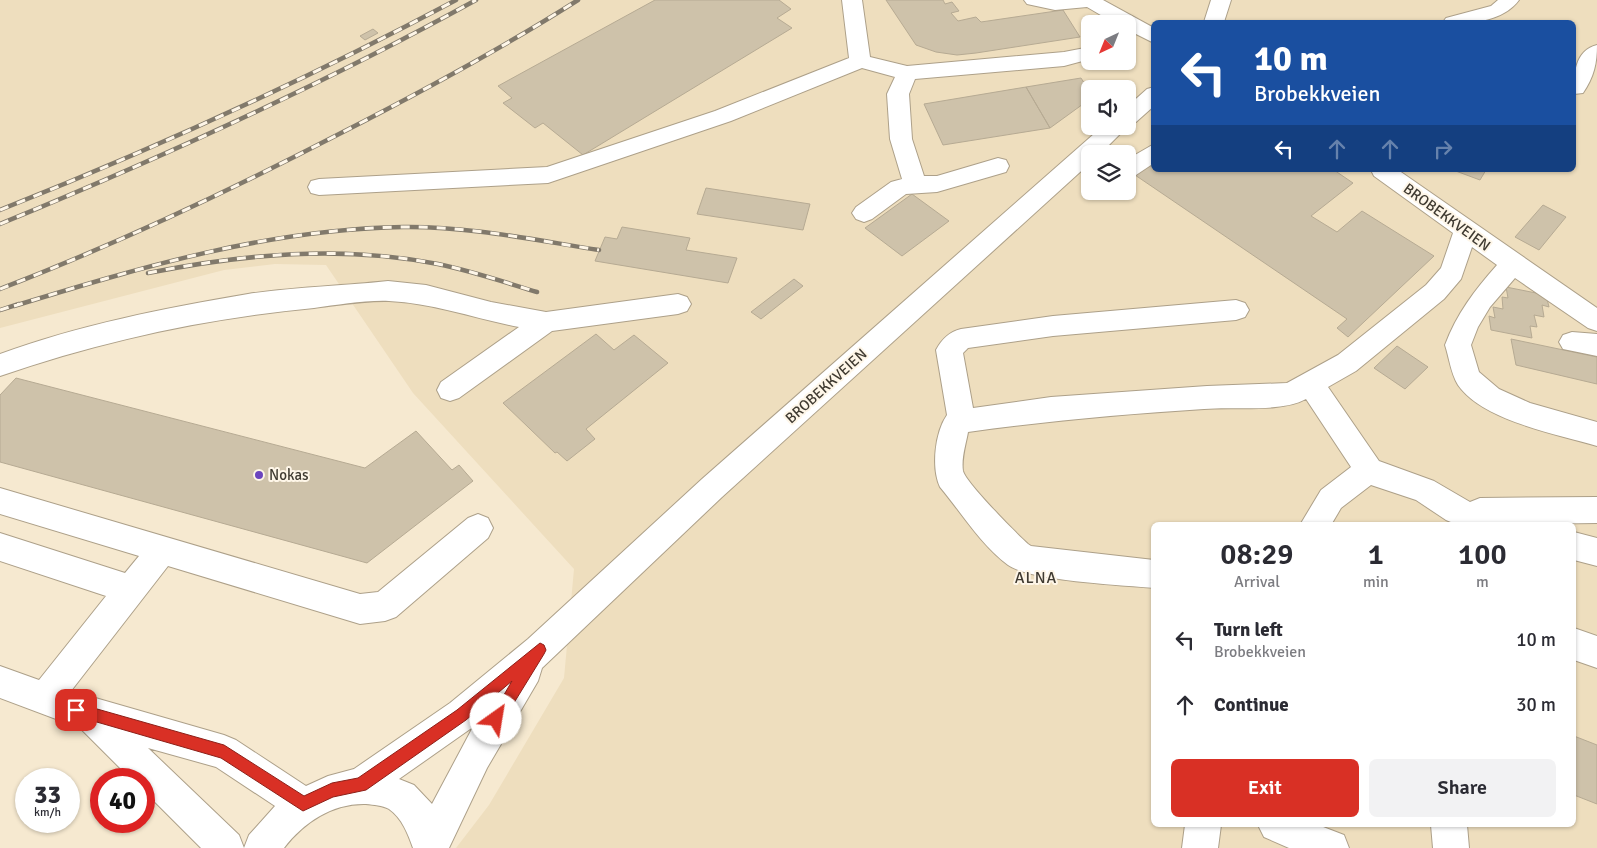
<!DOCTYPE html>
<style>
:root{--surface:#fff;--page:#f2f2f3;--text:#2b2b33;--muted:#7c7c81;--accent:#d93025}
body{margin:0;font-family:Signika,sans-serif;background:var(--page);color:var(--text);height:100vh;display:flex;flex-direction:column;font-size:19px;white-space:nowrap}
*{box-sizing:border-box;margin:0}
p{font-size:16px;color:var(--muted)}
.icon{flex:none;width:28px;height:28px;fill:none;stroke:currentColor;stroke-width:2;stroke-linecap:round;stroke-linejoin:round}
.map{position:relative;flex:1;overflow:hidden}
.drawer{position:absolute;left:1151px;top:522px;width:425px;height:305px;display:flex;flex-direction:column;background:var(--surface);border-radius:8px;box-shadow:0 1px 4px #0004}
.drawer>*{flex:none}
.top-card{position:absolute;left:1151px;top:20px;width:425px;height:152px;border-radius:8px;box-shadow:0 1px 4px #0004;background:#1a4fa0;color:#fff;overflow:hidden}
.needle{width:32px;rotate:223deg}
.tools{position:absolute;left:1081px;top:15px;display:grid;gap:10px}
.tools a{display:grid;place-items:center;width:55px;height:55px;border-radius:8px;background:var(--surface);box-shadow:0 1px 4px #0004;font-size:25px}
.speed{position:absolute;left:15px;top:768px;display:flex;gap:10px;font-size:25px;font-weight:700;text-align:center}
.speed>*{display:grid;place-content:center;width:65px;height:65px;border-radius:50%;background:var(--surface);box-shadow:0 1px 4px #0004;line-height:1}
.speed small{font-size:12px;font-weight:400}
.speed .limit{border:8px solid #d22;background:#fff;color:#111}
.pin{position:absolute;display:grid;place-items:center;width:42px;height:42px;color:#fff;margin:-21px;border-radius:10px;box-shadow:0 2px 8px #0006}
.me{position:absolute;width:55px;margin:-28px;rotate:32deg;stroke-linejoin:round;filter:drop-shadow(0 0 4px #0008)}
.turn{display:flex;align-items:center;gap:18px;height:105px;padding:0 20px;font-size:22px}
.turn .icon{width:65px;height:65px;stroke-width:2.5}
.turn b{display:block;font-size:35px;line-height:42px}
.lanes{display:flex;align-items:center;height:48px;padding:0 20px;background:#0003;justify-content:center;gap:25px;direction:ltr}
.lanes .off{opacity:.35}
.eta{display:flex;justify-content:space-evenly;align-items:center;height:85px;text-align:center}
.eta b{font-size:30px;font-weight:600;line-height:35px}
.cta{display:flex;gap:10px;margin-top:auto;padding:10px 20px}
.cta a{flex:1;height:58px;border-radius:8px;background:var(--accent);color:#fff;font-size:20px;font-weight:600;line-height:58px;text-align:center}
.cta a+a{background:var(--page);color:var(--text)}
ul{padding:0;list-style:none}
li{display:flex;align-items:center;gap:15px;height:65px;padding:0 20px}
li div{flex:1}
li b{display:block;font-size:19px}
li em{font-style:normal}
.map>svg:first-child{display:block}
</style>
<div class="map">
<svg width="1597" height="848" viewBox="0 0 1597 848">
<rect width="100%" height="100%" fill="#f6e9d0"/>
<path fill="#eedebe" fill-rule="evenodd" d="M 0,0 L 1597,0 L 1597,848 L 456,848 L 489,805 L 564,678 L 574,569 L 413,393 L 326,265 L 275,264 L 224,270 L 0,328 ZM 1154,22 L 1574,22 L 1574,170 L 1154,170 ZM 1090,24 L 1128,24 L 1128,61 L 1090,61 ZM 1090,89 L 1128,89 L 1128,126 L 1090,126 ZM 1090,154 L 1128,154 L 1128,191 L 1090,191 ZM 1154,525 L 1574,525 L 1574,825 L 1154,825 Z"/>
<path fill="#cec2aa" stroke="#b6aa93" d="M 655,0 L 779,0 L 791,9 L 777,18 L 792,28 L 583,155 L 543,123 L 535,128 L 503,103 L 512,98 L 498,86 Z
M 886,0 L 943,0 L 945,4 L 952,2 L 959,11 L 951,13 L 958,21 L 976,17 L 981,22 L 1063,10 L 1080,37 L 976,53 L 957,55 L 936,52 L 916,45 Z
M 373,29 L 378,33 L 365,40 L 360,36 Z
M 1081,78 L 1090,92 L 1090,99 L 1050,128 L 1026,87 Z
M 1026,87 L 1050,128 L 943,145 L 924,104 Z
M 1154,161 L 1154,170 L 1334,170 L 1353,183 L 1311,216 L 1337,232 L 1362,211 L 1434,256 L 1348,337 L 1337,328 L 1347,319 L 1135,175 Z
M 1453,170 L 1486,170 L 1480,180 Z
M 706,188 L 810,204 L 803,230 L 697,214 Z
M 912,194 L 949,221 L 902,256 L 865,228 Z
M 1543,205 L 1566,217 L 1539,250 L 1515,237 Z
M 622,227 L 690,238 L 686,250 L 737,258 L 728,283 L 595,261 L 605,237 L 617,239 Z
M 794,279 L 803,286 L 761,319 L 751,312 Z
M 1506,287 L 1546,295 L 1549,307 L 1542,305 L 1544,317 L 1534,315 L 1537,327 L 1530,326 L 1532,338 L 1491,330 L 1489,316 L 1495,318 L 1493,307 L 1503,309 L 1502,297 L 1508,298 Z
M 596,334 L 614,350 L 634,335 L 668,363 L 586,429 L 595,439 L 567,461 L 557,452 L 555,453 L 503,403 Z
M 1511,339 L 1597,357 L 1597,384 L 1516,365 Z
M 1397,346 L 1428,367 L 1405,389 L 1374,368 Z
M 16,378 L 365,468 L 416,431 L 452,470 L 459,465 L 473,481 L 367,563 L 0,462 L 0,395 Z
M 1574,736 L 1597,745 L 1597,804 L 1574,795 Z"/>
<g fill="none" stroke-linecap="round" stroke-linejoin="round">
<defs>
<path id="minor" d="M 842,0 L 862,0 L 870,57 L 907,66 L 1064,52 L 1090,47 L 1090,59 L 1064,66 L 915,79 L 909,94 L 912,139 L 924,176 L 937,176 L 998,158 L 1006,160 L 1009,166 L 1006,172 L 937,192 L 906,194 L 872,219 L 864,222 L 856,219 L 852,213 L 856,207 L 891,182 L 902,179 L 890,139 L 887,94 L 895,77 L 862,68 L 731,121 L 548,183 L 319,195 L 311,193 L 308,187 L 311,181 L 319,179 L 547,167 L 715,111 L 849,58 Z
M 1024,0 L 1103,0 L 1154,28 L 1154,43 L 1128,30 L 1128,24 L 1116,24 L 1087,7 L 1055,10 L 1027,4 Z
M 1211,0 L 1231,0 L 1224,22 L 1204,22 Z
M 1498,0 L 1519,0 C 1503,22 1468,25 1443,22 L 1446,18 L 1491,6 Z
M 1597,45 C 1597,63 1594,77 1583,93 L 1574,94 C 1574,75 1574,51 1597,45 Z
M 1154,87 L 1154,106 L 1136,122 L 1128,124 L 1128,106 L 1147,89 Z
M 1128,125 L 1128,126 L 1100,154 L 1090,154 L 1090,163 L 722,497 L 542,668 L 538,681 L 487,768 L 449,848 L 413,848 C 408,834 402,818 389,809 C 382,805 374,805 366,804 C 333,803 304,822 284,848 L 244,848 L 249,835 L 275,806 L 216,767 L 148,748 L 239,835 L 244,848 L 201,848 L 144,791 L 144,779 L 131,779 L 80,728 L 0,698 L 0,666 L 39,680 L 106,596 L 0,561 L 0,533 L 125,573 L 139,556 L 0,514 L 0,488 L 360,594 L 378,592 L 468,518 L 478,514 L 488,518 L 493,528 L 488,538 L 396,617 L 385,621 L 360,624 L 168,566 L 71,691 L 224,735 L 236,740 L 306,786 L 328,776 L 354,769 L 450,703 L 528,639 L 702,479 L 1103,126 ZM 473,727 L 432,804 L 414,785 L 399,779 Z
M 1154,144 L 1154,163 L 1136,175 L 1128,177 L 1128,159 Z
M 1371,170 L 1398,170 L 1597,308 L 1597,331 L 1588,328 L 1515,278 L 1490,307 L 1478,327 L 1471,345 L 1479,372 L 1499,389 L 1530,403 L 1597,422 L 1597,446 C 1557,434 1483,421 1458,385 C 1451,374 1449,357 1445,345 C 1457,313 1475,290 1497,265 L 1472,247 L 1461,279 L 1444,299 L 1356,371 L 1328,387 L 1379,461 L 1434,481 L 1470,502 L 1480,498 L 1597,497 L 1597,523 L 1458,525 L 1446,520 L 1416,500 L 1371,485 L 1341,508 L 1331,525 L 1300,525 L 1321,490 L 1351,467 L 1306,399 C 1281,413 1233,406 1204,409 C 1125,414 1047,421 968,432 C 966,444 961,458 963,471 C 966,483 1016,533 1028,544 L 1031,546 L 1154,560 L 1154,588 C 1122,585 1030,581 1008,565 C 981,545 961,512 940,487 C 931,468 935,432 947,415 L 936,350 C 942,339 949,332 961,329 L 1053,316 L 1236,300 L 1245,303 L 1249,310 L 1245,317 L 1236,320 L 1053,336 L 968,348 L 963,353 L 973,408 L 1051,397 L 1207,386 L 1287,383 L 1338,355 L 1426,285 L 1441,268 L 1453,233 L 1374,176 Z
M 388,281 L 426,285 L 491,302 L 546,312 L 678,294 L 687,297 L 691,304 L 687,311 L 678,314 L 552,331 L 459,398 L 450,401 L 441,398 L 437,390 L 441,382 L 519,327 C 476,319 434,303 389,301 C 365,300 338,305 314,308 C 207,318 101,341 0,376 L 0,354 C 79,325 165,308 248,294 C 294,287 342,286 388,281 Z
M 1572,332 L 1597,334 L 1597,356 L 1563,349 L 1559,342 L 1563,335 Z
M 1574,532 L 1597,538 L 1597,566 L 1574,560 Z
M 1574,628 L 1597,636 L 1597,668 L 1574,660 Z
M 1185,825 L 1221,825 L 1218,848 L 1182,848 Z
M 1258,825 L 1318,825 L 1344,835 L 1349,848 L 1289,848 L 1264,837 Z
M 1431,825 L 1467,825 L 1469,848 L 1433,848 Z"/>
</defs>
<use href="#minor" stroke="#ada089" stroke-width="2"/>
<use href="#minor" fill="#fff" fill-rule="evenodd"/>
<defs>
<path id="rail" d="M 0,210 C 156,148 308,79 456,0
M 0,224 C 163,157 322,85 476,0
M 148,273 C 245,254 340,245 438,264 C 472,271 504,282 537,292
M 0,289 C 117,244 229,191 341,133 C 421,92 501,49 578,0
M 14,306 C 142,267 269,229 403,227 C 469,226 534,240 599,250
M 0,310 L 19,304"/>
</defs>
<use href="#rail" stroke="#81796b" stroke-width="4.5"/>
<use href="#rail" stroke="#fef6e8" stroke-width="3" stroke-dasharray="9" stroke-linecap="butt"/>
</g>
<path fill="#d93025" stroke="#8d1f18" d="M 540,643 L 544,645 L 546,650 L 544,654 L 501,724 L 496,726 L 492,724 L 490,719 L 512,681 L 466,720 L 366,790 L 333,797 L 303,811 L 221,758 L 76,716 L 71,714 L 69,710 L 71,705 L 76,703 L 224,745 L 304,796 L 332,783 L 358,778 L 457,710 Z"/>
<circle fill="#6b45be" stroke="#fef6e8" stroke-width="2" cx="259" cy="475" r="5"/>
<g text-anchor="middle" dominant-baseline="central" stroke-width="4" stroke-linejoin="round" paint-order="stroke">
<g font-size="15" fill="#3f3a31" stroke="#fef6e8">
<text transform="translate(1447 217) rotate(36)">BROBEKKVEIEN</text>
<text transform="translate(826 386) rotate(-42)">BROBEKKVEIEN</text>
</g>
<g font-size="15" fill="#3f3a31" stroke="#fef6e8" text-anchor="start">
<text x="269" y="475">Nokas</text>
</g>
<g font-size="16" letter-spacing="1" fill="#3f3a31" stroke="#fef6e8">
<text x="1036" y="578">ALNA</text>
</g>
</g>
</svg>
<div class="tools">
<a><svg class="needle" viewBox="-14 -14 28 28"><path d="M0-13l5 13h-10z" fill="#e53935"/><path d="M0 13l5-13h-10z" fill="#7c7c81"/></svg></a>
<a><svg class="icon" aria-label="sound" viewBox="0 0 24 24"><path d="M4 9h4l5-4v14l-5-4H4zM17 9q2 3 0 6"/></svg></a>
<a><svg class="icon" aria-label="layers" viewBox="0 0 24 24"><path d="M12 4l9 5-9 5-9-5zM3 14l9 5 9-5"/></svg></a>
</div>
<div class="speed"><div>33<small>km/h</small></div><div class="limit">40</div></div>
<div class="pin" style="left:76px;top:710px;background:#d93025"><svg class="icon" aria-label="arrive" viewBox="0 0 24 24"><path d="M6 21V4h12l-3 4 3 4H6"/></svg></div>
<svg class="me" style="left:496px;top:719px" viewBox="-20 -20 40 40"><circle r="19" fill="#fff"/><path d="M0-13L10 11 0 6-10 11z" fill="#d93025"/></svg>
<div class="top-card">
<div class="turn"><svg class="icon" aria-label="left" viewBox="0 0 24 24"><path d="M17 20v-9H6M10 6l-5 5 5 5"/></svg><div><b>10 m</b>Brobekkveien</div></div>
<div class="lanes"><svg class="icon" aria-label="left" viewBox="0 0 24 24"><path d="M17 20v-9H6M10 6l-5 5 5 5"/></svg><svg class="icon off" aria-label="ahead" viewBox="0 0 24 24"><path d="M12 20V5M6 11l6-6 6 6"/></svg><svg class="icon off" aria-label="ahead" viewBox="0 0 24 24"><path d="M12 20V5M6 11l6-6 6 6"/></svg><svg class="icon off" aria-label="right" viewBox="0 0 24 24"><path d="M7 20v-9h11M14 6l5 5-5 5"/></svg></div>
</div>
<section class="drawer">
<div class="eta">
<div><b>08:29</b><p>Arrival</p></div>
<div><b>1</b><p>min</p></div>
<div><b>100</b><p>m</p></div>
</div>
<ul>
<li><svg class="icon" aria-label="left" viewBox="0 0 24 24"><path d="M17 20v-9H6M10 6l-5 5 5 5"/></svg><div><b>Turn left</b><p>Brobekkveien</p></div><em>10 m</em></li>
<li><svg class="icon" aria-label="ahead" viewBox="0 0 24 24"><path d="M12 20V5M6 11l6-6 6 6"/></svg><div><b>Continue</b></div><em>30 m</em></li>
</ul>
<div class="cta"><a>Exit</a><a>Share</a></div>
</section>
</div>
